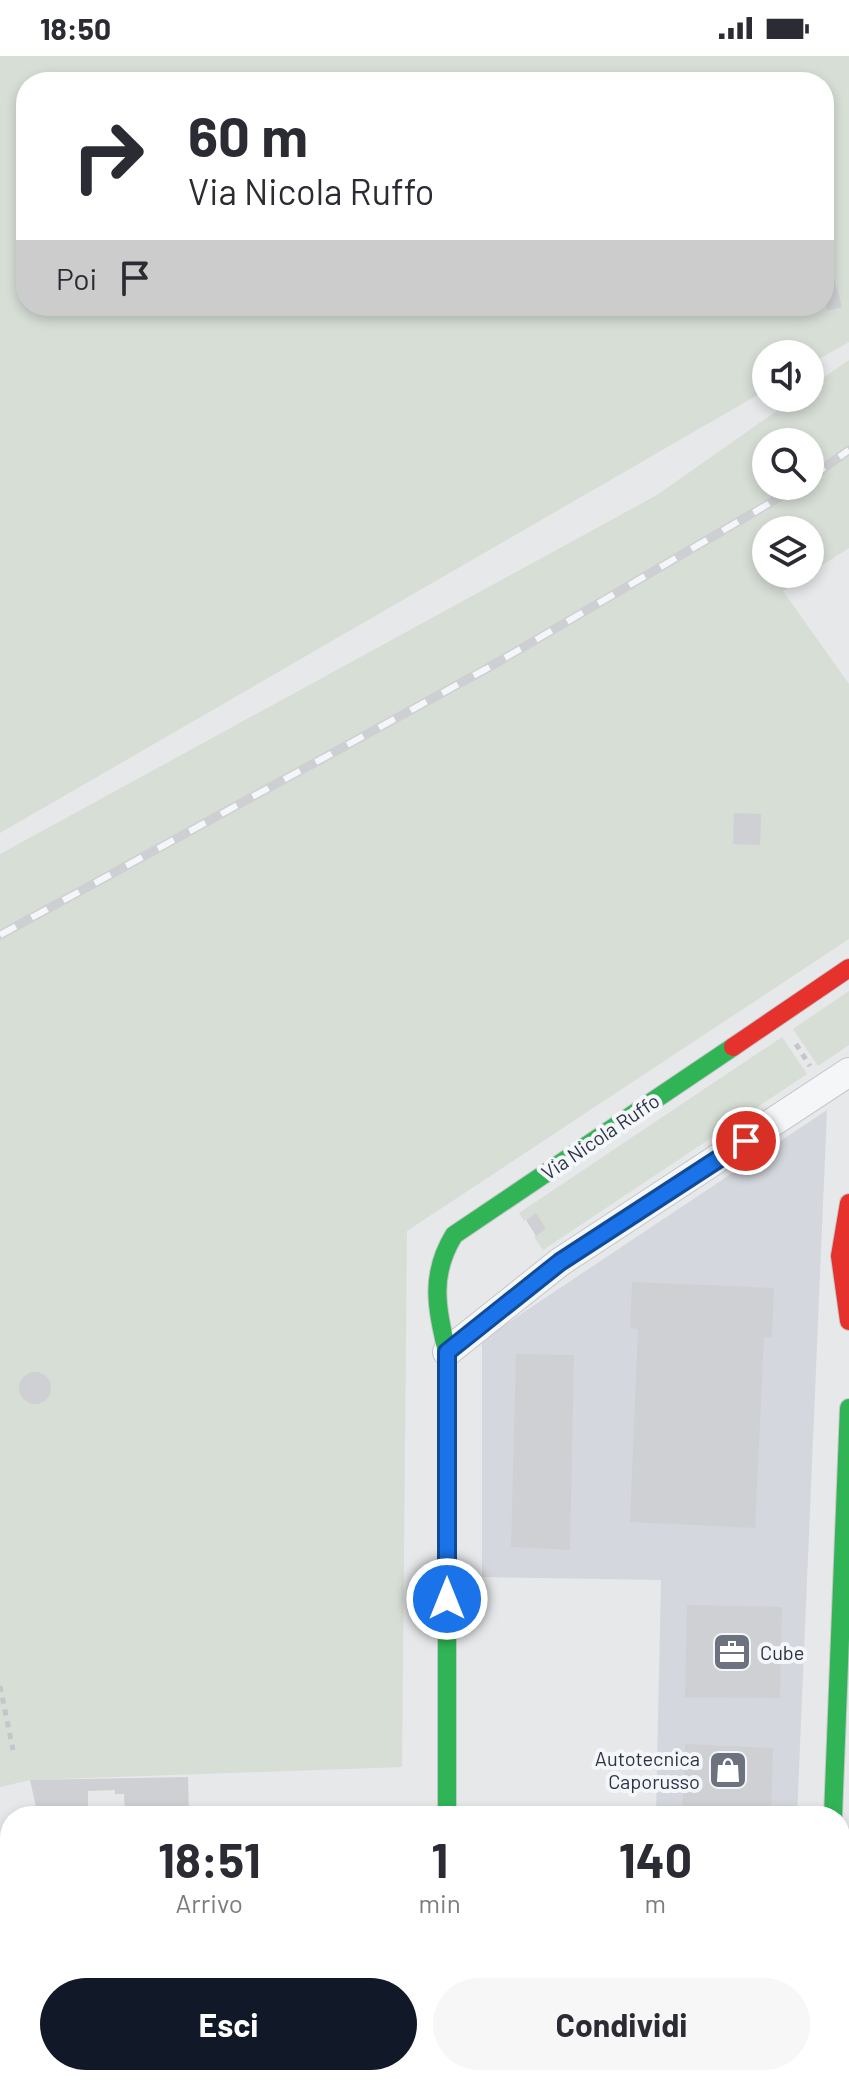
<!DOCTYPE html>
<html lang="it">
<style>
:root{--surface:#fff;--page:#f7f7f7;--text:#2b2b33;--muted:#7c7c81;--accent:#111827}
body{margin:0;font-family:Barlow,sans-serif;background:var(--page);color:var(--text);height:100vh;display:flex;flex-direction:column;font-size:30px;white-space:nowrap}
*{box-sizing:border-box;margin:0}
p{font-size:26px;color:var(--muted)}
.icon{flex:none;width:44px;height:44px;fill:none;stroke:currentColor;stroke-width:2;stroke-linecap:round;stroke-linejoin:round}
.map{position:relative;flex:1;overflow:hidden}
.sheet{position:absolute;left:0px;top:1750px;width:850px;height:280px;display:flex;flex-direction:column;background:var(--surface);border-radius:32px 32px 0 0;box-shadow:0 4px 12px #0003}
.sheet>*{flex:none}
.top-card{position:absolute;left:16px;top:16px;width:818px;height:244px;border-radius:32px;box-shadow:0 4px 12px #0003;background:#fff;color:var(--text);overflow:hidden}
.controls{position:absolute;left:752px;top:284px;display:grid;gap:16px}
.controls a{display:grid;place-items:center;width:72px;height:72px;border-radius:50%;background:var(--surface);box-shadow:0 4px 12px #0003;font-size:40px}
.pin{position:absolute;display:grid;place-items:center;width:68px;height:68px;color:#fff;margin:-34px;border:4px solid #fff;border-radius:50%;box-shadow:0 2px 8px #0007}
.me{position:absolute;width:88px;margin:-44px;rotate:0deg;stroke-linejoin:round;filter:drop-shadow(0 0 6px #0008)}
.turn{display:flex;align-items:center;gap:28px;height:168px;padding:0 40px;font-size:36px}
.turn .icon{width:104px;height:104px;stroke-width:2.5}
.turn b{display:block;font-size:56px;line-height:68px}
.then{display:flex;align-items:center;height:76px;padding:0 40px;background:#0003;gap:16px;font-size:30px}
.eta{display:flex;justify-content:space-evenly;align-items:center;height:136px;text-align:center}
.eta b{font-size:48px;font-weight:700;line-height:56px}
.primary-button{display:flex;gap:16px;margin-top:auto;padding:16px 40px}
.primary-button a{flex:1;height:92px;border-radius:48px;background:var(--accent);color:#fff;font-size:32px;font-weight:700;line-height:92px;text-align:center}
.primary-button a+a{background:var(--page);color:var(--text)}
.status{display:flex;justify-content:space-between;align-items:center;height:56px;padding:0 40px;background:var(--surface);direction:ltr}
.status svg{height:22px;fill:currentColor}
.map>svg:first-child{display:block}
</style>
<div class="status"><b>18:50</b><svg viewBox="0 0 49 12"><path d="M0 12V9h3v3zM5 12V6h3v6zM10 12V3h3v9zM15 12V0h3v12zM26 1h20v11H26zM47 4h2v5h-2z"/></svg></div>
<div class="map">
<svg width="849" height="2030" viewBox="0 0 849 2030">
<rect width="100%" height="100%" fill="#e6e8ea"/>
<path fill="#d4d7dd" d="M 827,1054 L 797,1760 L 656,1760 L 661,1524 L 482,1521 L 482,1284 Z
M 840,1968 L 849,1968 L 849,2030 L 643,2030 L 644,2020 L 840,2020 Z"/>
<path fill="#d6ded6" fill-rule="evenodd" d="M 0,0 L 849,0 L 849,286 L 810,308 L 810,298 L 766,298 L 766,334 L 0,777 ZM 26,26 L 824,26 L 824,250 L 26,250 Z
M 849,304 L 849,492 L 810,517 L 810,474 L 766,474 L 766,518 L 809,518 L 783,535 L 849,628 L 849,883 L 407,1175 L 402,1711 L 30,1724 L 0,1731 L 0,798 L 657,439 L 795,342 L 810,342 L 810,331 ZM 766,386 L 810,386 L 810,430 L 766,430 Z
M 849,935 L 849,989 L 818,1010 L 793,973 Z
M 782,981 L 807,1018 L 543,1194 L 534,1181 L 546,1173 L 535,1158 L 524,1165 L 519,1157 Z
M 45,2020 L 415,2020 L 415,2030 L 45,2030 Z"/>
<path fill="#ced0d3" d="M 834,222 L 842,251 L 827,255 L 824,224 Z
M 734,757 L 761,758 L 760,789 L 733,788 Z
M 536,1157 L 546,1173 L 536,1180 L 526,1164 Z
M 632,1226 L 774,1232 L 772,1281 L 764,1281 L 755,1472 L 630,1466 L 638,1273 L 630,1272 Z
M 516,1298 L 574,1299 L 570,1494 L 511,1491 Z
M19 1332a16 16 0 1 1 32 0a16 16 0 1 1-32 0Z
M 687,1549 L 782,1551 L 780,1642 L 685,1641 Z
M 685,1688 L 773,1692 L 771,1760 L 682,1760 Z
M 188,1721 L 189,1760 L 125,1760 L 124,1738 L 115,1738 L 115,1734 L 88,1735 L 88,1759 L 38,1760 L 30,1724 Z
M 0,1943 L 10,1943 L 10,1972 L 0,1972 Z
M 680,2020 L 764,2020 L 764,2030 L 679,2030 Z
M 41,2021 L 41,2030 L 0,2030 L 0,2022 Z"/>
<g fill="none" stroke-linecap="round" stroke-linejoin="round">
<defs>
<path id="street" d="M 447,1296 L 560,1206 L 849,1016
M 447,2020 L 448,2030
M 823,2030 L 824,2020"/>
<path id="fast" d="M 447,1760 L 447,1296 C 437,1252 429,1220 454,1179 L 733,991
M 833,1760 L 849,1352"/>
<path id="jam" d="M 733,991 L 849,912
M 849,1147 L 840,1200 L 849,1265"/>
</defs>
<use href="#street" stroke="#c4c6c8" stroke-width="30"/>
<use href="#fast" stroke="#c4c6c8" stroke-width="20"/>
<use href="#jam" stroke="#c4c6c8" stroke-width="20"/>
<path stroke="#c5c6ca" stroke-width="5" stroke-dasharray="6 6" stroke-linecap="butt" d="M 796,988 L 810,1010
M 0,1630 L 13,1694"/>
<use href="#street" stroke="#f5f6f7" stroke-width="28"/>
<use href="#fast" stroke="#30b455" stroke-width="18"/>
<use href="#jam" stroke="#e5322d" stroke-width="18"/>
<defs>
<path id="rail" d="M 810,422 L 849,394
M 0,879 L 486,613 L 799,430"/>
</defs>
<use href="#rail" stroke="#cecfd2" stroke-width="9"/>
<use href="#rail" stroke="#f4f6f9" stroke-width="6" stroke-dasharray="18" stroke-linecap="butt"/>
</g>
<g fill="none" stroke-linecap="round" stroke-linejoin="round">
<defs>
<path id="route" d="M 447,1543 L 447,1296 L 560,1206 L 746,1085"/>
</defs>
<use href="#route" stroke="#114b97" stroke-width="20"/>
<use href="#route" stroke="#1a73e8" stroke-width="14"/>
</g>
<defs>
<symbol id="office-square" viewBox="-11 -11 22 22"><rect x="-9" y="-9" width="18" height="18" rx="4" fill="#6c737f" stroke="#f4f6f9"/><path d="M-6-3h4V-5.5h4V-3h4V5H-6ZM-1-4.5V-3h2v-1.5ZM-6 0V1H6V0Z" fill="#fff"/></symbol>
<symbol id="shop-square" viewBox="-11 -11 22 22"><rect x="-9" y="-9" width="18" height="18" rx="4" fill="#6c737f" stroke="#f4f6f9"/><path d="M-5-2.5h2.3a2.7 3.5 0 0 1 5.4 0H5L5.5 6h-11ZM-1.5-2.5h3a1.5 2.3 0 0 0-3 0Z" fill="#fff"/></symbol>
</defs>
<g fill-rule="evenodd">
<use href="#office-square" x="710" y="1574" width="44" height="44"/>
<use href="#shop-square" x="706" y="1692" width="44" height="44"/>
</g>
<g text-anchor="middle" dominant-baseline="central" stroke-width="8" stroke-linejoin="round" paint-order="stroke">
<g font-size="20" fill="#2b3445" stroke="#f4f6f9">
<text transform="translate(600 1080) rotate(-34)">Via Nicola Ruffo</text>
</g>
<g font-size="20" fill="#2b3445" stroke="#f4f6f9" text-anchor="start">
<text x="760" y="1596">Cube</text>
<text x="700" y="1702" text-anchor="end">Autotecnica<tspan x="700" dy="23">Caporusso</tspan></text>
</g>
</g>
</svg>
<div class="controls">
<a><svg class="icon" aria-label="sound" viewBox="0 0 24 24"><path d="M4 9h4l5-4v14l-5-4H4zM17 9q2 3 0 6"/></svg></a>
<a><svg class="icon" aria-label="search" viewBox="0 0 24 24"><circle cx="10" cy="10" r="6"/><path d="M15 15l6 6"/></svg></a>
<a><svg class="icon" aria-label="layers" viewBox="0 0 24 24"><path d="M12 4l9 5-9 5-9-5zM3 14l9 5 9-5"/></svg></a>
</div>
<div class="pin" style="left:746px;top:1085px;background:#d93025"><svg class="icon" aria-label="arrive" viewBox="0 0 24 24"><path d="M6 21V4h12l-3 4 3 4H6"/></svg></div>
<svg class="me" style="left:447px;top:1543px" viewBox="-20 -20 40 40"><circle r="17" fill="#1a73e8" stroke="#fff" stroke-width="3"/><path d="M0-11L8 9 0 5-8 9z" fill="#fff"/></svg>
<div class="top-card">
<div class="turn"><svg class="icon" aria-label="right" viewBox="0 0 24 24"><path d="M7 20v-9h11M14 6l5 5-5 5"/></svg><div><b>60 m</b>Via Nicola Ruffo</div></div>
<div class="then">Poi<svg class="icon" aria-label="arrive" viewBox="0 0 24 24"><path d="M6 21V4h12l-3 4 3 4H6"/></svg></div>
</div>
<section class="sheet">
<div class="eta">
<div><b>18:51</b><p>Arrivo</p></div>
<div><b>1</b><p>min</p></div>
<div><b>140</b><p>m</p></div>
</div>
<div class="primary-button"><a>Esci</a><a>Condividi</a></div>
</section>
</div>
